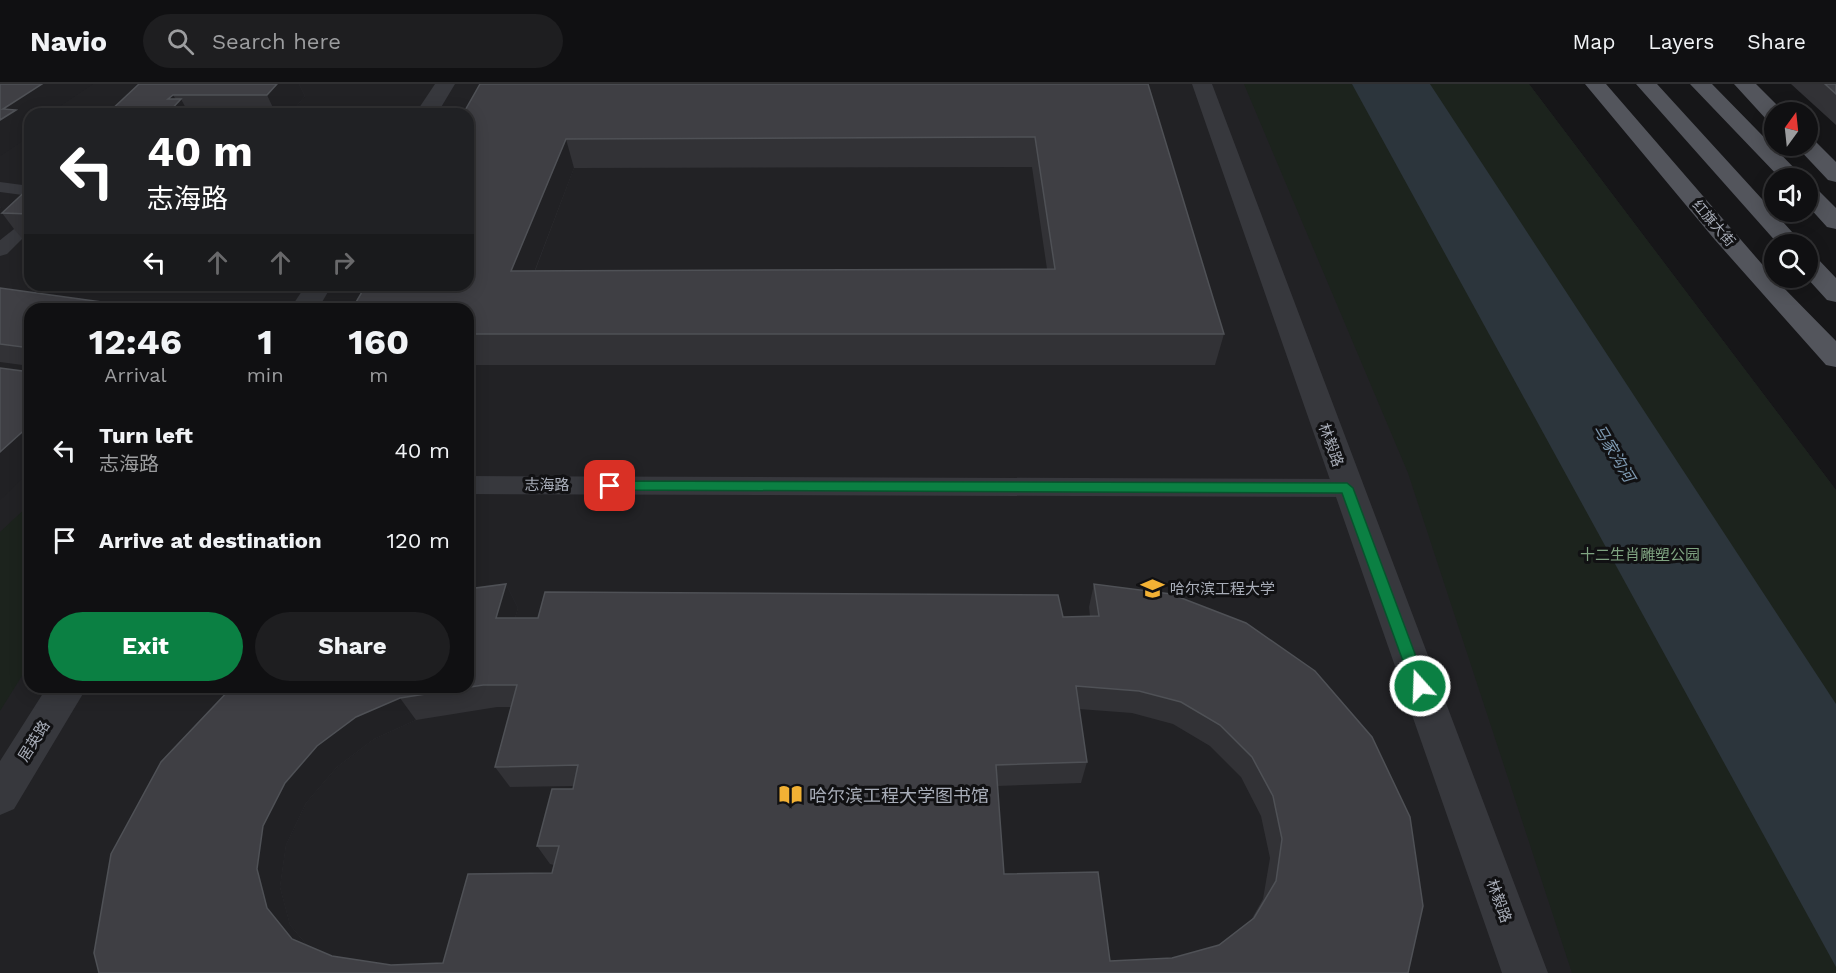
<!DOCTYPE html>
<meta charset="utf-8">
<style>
:root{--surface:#101012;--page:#1e1e20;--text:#f1f3f6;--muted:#9c9d9f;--line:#303032;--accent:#0b8043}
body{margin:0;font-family:"Work Sans","Noto Sans SC",sans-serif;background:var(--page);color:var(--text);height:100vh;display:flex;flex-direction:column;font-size:22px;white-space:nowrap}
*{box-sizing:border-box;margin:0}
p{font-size:20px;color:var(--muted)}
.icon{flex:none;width:33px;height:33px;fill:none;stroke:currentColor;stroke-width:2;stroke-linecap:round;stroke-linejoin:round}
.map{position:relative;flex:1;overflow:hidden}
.panel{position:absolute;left:24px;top:219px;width:450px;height:390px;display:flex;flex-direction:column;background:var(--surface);border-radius:18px;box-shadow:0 3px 15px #0003,0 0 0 2px var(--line)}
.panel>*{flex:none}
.guide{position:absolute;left:24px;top:24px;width:450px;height:183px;border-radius:18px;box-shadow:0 3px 15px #0003,0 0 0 2px var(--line);background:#202124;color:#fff;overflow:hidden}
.needle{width:39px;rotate:15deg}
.controls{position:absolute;left:1764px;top:18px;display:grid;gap:12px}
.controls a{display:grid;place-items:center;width:54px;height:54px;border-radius:50%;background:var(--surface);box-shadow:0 3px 15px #0003,0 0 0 2px var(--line);font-size:30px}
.pin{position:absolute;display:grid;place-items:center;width:51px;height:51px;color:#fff;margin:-26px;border-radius:12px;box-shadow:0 3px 9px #0006}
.me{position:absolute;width:66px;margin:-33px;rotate:340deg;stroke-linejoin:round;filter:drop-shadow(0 0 4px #0008)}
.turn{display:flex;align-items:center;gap:21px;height:126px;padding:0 24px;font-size:27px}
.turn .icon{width:78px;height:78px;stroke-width:2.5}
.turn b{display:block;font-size:42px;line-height:51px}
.lanes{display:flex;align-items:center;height:57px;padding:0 24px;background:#0003;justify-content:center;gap:30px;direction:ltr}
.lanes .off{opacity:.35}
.eta{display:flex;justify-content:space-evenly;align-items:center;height:102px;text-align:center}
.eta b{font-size:36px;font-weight:700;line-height:42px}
.primary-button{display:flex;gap:12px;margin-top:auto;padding:12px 24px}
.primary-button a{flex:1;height:69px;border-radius:36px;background:var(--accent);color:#fff;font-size:24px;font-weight:700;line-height:69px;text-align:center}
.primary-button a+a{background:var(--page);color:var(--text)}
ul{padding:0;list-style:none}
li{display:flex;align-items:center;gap:18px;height:90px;padding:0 24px}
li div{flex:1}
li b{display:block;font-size:22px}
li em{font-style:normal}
header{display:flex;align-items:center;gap:36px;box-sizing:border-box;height:84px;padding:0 30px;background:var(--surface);border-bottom:2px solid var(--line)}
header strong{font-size:28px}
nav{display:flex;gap:33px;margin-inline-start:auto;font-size:21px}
.search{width:420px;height:54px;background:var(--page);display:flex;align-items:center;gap:15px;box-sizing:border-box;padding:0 21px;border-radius:33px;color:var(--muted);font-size:22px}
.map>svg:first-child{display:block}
</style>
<header>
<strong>Navio</strong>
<div class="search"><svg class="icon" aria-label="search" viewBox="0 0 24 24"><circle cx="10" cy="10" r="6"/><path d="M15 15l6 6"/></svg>Search here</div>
<nav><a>Map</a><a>Layers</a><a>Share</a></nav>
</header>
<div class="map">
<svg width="1836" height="889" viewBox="0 0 1836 889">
<rect width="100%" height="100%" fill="#161618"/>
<path fill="#222225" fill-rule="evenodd" d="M 0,0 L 1529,0 L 1836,406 L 1836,889 L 0,889 ZM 30,30 L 468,30 L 468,201 L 30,201 ZM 30,225 L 468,225 L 468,603 L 30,603 Z"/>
<path fill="#1c231d" d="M 1244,0 L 1529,0 L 1836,406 L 1836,889 L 1572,889 L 1408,389 Z
M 30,420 L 30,579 L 0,627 L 0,448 Z"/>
<path fill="#2c353c" d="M 1352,0 L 1430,0 L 1836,620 L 1836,883 Z"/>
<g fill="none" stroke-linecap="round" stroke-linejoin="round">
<path fill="#37383d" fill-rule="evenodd" d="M 0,98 L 30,102 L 30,112 L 0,108 Z
M 30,132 L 30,147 L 7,170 L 0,172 L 0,156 L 24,133 Z
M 468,392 L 1347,395 L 1355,398 L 1359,404 L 1355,410 L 1347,413 L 468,410 Z"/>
<path fill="#37383d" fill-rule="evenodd" d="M 435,0 L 455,0 L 437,30 L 415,30 Z
M 1192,0 L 1212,0 L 1548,889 L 1502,889 Z
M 306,201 L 332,201 L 318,225 L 290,225 Z
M 47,603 L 87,603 L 14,725 L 0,731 L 0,677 Z"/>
<path fill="#53555c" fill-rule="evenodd" d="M 1585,0 L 1606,0 L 1774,194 L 1836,257 L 1836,283 L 1826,281 L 1715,156 Z
M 1636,0 L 1657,0 L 1803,160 L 1778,160 Z
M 1690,0 L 1712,0 L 1804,94 L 1780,94 Z
M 1734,0 L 1756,0 L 1784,28 L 1774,28 L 1774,36 L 1766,35 Z
M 1808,55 L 1815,57 L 1836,78 L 1836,98 L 1828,96 L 1796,62 L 1808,62 Z
M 1808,102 L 1816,104 L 1836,124 L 1836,145 L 1827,143 L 1808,122 Z
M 1808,171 L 1817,174 L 1836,194 L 1836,218 L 1827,216 L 1807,194 Z"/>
</g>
<path fill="#323236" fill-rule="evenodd" d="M 139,0 L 299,0 L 305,12 L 290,30 L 107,30 Z
M 480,0 L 1148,0 L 1224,250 L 1215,281 L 468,281 L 468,225 ZM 1032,83 L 1047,185 L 535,187 L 574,84 Z
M 1791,0 L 1836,0 L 1836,41 Z
M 30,103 L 30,160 L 26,159 L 14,145 L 0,156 L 0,123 L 4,127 Z
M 0,204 L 131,222 L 133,225 L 30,225 L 30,282 L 0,278 Z
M 506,500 L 518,524 L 515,534 L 1063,533 L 1090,533 L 1089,523 L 1094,500 L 1171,510 L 1408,889 L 99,889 ZM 497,623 L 511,623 L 495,683 L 510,703 L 574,702 L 573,705 L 537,762 L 550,780 L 554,781 L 552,789 L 443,879 L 391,881 L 332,872 L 307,861 L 290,841 L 280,803 L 286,761 L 306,719 L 337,683 L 374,655 L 416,636 ZM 1079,625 L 1132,629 L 1173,640 L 1210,662 L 1241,693 L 1261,732 L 1270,774 L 1263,815 L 1250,838 L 1219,861 L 1172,874 L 1110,877 L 1004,790 L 997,702 L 1081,699 L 1087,678 Z"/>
<path fill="#212124" d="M 42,0 L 93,0 L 48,30 L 30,30 L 30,42 L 28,43 L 30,46 L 30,52 L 0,72 L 0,36 L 3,25 Z
M 277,0 L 299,0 L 305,12 L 290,30 L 276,30 L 267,11 Z
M 173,11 L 178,19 L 181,15 L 189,30 L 167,30 L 168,15 Z
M 566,55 L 574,84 L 523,217 L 511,187 Z
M 1,123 L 6,129 L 2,129 L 14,145 L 0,156 L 0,124 Z
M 30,341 L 30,387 L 0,416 L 0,368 Z
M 506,500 L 518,524 L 508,557 L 496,534 Z
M 400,614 L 416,636 L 374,655 L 337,683 L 306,719 L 286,761 L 280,803 L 290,841 L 316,872 L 292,855 L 267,824 L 257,785 L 263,742 L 285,699 L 317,662 L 356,633 Z"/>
<path fill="#3f3f44" stroke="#4f5156" stroke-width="1.5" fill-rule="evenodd" d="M 0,0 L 42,0 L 3,25 L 16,26 L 0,36 Z
M 139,0 L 277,0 L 267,11 L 173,11 L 168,15 L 181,15 L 167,30 L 107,30 Z
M 480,0 L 1148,0 L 1224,250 L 468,250 L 468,225 L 352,225 L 366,201 L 468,201 L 468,30 L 463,30 ZM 1035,53 L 1055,185 L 511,187 L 566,55 Z
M 1825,0 L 1836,0 L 1836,10 Z
M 30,103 L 30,130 L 2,129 Z
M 0,204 L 131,222 L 127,225 L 30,225 L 30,264 L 0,260 Z
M 0,284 L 30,288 L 30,341 L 0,368 Z
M 506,500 L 496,534 L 538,534 L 545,508 L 1058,511 L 1063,533 L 1099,532 L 1094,500 L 1171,510 L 1246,539 L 1315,587 L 1372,653 L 1410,733 L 1423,822 L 1408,889 L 99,889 L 94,869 L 111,770 L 161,678 L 232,603 L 468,603 L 468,505 ZM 483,601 L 517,601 L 495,683 L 578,681 L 573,705 L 552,705 L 537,762 L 559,762 L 552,789 L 468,790 L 443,879 L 391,881 L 332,872 L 292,855 L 267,824 L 257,785 L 263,742 L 285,699 L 317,662 L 356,633 L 400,614 ZM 1076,602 L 1139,607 L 1181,618 L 1220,641 L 1252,673 L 1273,712 L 1282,755 L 1276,797 L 1254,834 L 1219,861 L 1172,874 L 1110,877 L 1098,788 L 1004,790 L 996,681 L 1087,678 Z"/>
<path fill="#0b8043" stroke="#07532c" stroke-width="1.5" d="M 610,397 L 1347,399 L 1353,404 L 1427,602 L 1420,609 L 1412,602 L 1342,409 L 610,406 L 604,402 Z"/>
<defs>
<symbol id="university-bare" viewBox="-9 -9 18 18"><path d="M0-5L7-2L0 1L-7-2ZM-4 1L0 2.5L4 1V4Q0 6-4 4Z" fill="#f2b134" stroke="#111113" stroke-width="2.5" paint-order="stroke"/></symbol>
<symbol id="library-bare" viewBox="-9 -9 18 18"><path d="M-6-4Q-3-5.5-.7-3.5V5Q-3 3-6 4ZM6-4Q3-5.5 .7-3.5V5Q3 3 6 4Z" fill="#f2b134" stroke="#111113" stroke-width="2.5" paint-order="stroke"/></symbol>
</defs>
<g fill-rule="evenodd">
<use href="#university-bare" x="1136" y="488" width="33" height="33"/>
<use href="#library-bare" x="774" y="694" width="33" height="33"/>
</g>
<g text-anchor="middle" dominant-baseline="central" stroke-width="6" stroke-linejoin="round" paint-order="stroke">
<g font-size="14" fill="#a8adb8" stroke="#111113">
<text transform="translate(1714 139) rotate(49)">红旗大街</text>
</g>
<g font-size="15" fill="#a8adb8" stroke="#111113">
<text transform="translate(1331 361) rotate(70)">林毅路</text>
<text x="547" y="401">志海路</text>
<text transform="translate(34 657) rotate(-58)">居英路</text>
<text transform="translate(1499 817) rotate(70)">林毅路</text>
</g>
<g font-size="15" fill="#7fa381" stroke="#111113">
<text x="1640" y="471">十二生肖雕塑公园</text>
</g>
<g font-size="15" fill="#a8adb8" stroke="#111113" text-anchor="start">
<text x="1170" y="505">哈尔滨工程大学</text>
</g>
<g font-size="16" font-style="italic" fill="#7f9bb3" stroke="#111113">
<text transform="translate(1614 369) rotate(59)">马家沟河</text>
</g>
<g font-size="18" fill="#a8adb8" stroke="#111113" text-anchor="start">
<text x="809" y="711">哈尔滨工程大学图书馆</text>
</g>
</g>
</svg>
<div class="controls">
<a><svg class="needle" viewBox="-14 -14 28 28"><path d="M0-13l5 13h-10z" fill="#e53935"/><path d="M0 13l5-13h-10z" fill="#9c9d9f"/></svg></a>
<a><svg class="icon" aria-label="sound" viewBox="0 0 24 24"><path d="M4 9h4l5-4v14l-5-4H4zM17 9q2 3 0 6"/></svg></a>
<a><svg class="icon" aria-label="search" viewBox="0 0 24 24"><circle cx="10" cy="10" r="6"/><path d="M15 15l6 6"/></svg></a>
</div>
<div class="pin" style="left:610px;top:402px;background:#d93025"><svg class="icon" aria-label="arrive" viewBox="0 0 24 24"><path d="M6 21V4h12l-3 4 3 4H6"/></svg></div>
<svg class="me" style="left:1420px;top:602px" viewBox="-20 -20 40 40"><circle r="17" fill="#0b8043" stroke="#fff" stroke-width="3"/><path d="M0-11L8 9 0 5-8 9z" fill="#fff"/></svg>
<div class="guide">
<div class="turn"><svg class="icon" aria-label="left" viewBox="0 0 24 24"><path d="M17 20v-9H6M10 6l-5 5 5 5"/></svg><div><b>40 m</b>志海路</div></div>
<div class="lanes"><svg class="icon" aria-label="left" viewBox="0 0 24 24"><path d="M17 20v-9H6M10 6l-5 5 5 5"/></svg><svg class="icon off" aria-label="ahead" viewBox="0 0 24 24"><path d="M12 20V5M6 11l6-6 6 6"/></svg><svg class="icon off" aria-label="ahead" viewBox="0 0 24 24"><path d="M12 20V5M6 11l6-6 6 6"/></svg><svg class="icon off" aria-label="right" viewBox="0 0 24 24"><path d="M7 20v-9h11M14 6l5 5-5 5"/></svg></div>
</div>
<section class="panel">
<div class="eta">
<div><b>12:46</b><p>Arrival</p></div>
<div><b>1</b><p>min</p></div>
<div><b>160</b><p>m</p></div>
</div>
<ul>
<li><svg class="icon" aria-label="left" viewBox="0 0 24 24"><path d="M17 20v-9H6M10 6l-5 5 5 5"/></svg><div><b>Turn left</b><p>志海路</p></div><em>40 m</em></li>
<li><svg class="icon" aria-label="arrive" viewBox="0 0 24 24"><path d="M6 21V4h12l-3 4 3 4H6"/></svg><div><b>Arrive at destination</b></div><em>120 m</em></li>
</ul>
<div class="primary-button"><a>Exit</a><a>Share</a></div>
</section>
</div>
